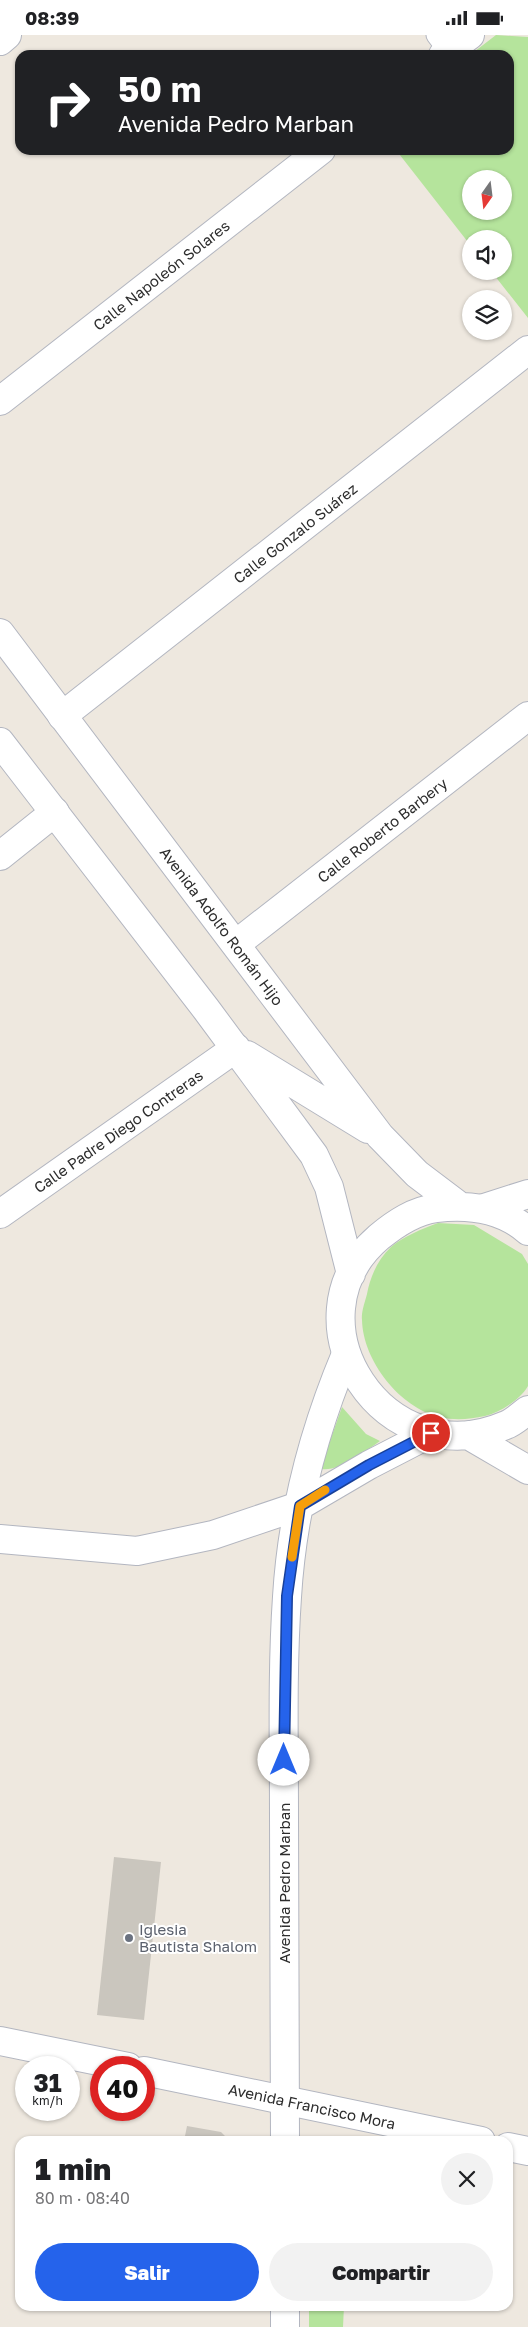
<!DOCTYPE html>
<html lang="es">
<meta charset="utf-8">
<style>
:root{--surface:#fff;--page:#f2f2f2;--text:#202124;--muted:#757577;--accent:#2563eb}
body{margin:0;font-family:"Golos Text",sans-serif;background:var(--page);color:var(--text);height:100vh;display:flex;flex-direction:column;font-size:19px;white-space:nowrap}
*{box-sizing:border-box;margin:0}
p{font-size:16px;color:var(--muted)}
.icon{flex:none;width:28px;height:28px;fill:none;stroke:currentColor;stroke-width:2;stroke-linecap:round;stroke-linejoin:round}
.map{position:relative;flex:1;overflow:hidden}
.drawer{position:absolute;left:15px;top:2101px;width:498px;height:175px;display:flex;flex-direction:column;background:var(--surface);border-radius:15px;box-shadow:0 1px 4px #0004}
.drawer>*{flex:none}
.hud{position:absolute;left:15px;top:15px;width:499px;height:105px;border-radius:15px;box-shadow:0 1px 4px #0004;background:#202124;color:#fff;overflow:hidden}
.needle{width:32px;rotate:194deg}
.buttons{position:absolute;left:462px;top:135px;display:grid;gap:10px}
.buttons a{display:grid;place-items:center;width:50px;height:50px;border-radius:50%;background:var(--surface);box-shadow:0 1px 4px #0004;font-size:25px}
.speed{position:absolute;left:15px;top:2021px;display:flex;gap:10px;font-size:25px;font-weight:700;text-align:center}
.speed>*{display:grid;place-content:center;width:65px;height:65px;border-radius:50%;background:var(--surface);box-shadow:0 1px 4px #0004;line-height:1}
.speed small{font-size:12px;font-weight:400}
.speed .limit{border:8px solid #d22;background:#fff;color:#111}
.pin{position:absolute;display:grid;place-items:center;width:42px;height:42px;color:#fff;margin:-21px;border:2px solid #fff;border-radius:50%;box-shadow:0 1px 5px #0007}
.me{position:absolute;width:55px;margin:-28px;rotate:0deg;stroke-linejoin:round;filter:drop-shadow(0 0 4px #0008)}
.turn{display:flex;align-items:center;gap:18px;height:105px;padding:0 20px;font-size:22px}
.turn .icon{width:65px;height:65px;stroke-width:2.5}
.turn b{display:block;font-size:35px;line-height:42px}
.round{display:grid;place-items:center;flex:none;width:52px;height:52px;border-radius:26px;background:var(--page)}
.head{display:flex;align-items:center;justify-content:space-between;height:85px;padding:0 20px}
h1{font-size:30px;font-weight:800;line-height:38px}
.primary-button{display:flex;gap:10px;margin-top:auto;padding:10px 20px}
.primary-button a{flex:1;height:58px;border-radius:30px;background:var(--accent);color:#fff;font-size:20px;font-weight:800;line-height:58px;text-align:center}
.primary-button a+a{background:var(--page);color:var(--text)}
.status{display:flex;justify-content:space-between;align-items:center;height:35px;padding:0 25px;background:var(--surface);direction:ltr}
.status svg{height:14px;fill:currentColor}
.map>svg:first-child{display:block}
</style>
<div class="status"><b>08:39</b><svg viewBox="0 0 49 12"><path d="M0 12V9h3v3zM5 12V6h3v6zM10 12V3h3v9zM15 12V0h3v12zM26 1h20v11H26zM47 4h2v5h-2z"/></svg></div>
<div class="map">
<svg width="528" height="2292" viewBox="0 0 528 2292">
<rect width="100%" height="100%" fill="#eee8df"/>
<path fill="#b5e49c" fill-rule="evenodd" d="M 496,0 L 528,2 L 528,283 L 491,236 L 504,236 L 504,204 L 471,204 L 471,211 L 396,115 L 509,115 L 509,20 L 470,20 ZM 471,144 L 504,144 L 504,176 L 471,176 Z
M 438,1188 L 474,1190 L 522,1219 L 528,1229 L 528,1351 C 520,1365 500,1377 485,1381 C 470,1384 456,1386 440,1382 C 400,1373 363,1326 362,1285 C 361,1277 365,1267 367,1259 C 370,1242 378,1224 391,1212 C 404,1201 422,1194 438,1188 Z
M 342,1372 L 366,1399 L 380,1406 C 367,1415 338,1437 322,1434 L 322,1428 Z
M 309,2271 L 344,2271 L 343,2292 L 309,2292 Z"/>
<path fill="#cac6be" d="M 114,1822 L 161,1827 L 144,1985 L 97,1980 Z
M 187,2091 L 221,2097 L 230,2106 L 184,2106 Z"/>
<g fill="none" stroke-linecap="round" stroke-linejoin="round">
<defs>
<path id="service" d="M 436,0 L 448,16"/>
<path id="minor" d="M 0,6 L 7,0
M 443,20 L 470,0
M 0,366 L 321,115
M 62,681 L 528,315
M 0,821 L 55,777
M 236,909 L 528,681
M 0,1179 L 236,1013
M 0,1504 L 137,1516 L 213,1500 L 299,1471
M 0,2006 L 128,2032
M 144,2036 L 481,2106
M 508,2112 L 528,2116"/>
<path id="tertiary" d="M 484,1173 L 528,1159
M 299,1471 L 369,1430 L 431,1398
M 285,2106 C 284,1998 284,1890 284,1782 C 284,1709 282,1635 287,1562 C 292,1479 314,1395 346,1319
M 285,2271 L 285,2292"/>
<path id="secondary" d="M 0,598 L 380,1101 L 417,1139 L 458,1170
M 0,707 L 206,974 L 314,1120 L 329,1152 L 351,1239
M 247,1020 L 368,1094
M 528,1196 C 502,1173 469,1169 436,1173 C 414,1176 396,1188 379,1202 C 282,1285 385,1443 506,1390 C 514,1387 521,1380 528,1375
M 468,1400 L 528,1435"/>
</defs>
<use href="#service" stroke="#b3b6c0" stroke-width="21"/>
<use href="#minor" stroke="#b3b6c0" stroke-width="30"/>
<use href="#tertiary" stroke="#b3b6c0" stroke-width="30"/>
<use href="#secondary" stroke="#b3b6c0" stroke-width="30"/>
<use href="#service" stroke="#fff" stroke-width="19"/>
<use href="#minor" stroke="#fff" stroke-width="28"/>
<use href="#tertiary" stroke="#fff" stroke-width="28"/>
<use href="#secondary" stroke="#fff" stroke-width="28"/>
</g>
<g fill="none" stroke-linecap="round" stroke-linejoin="round">
<defs>
<path id="route" d="M 284,1725 L 287,1561 L 300,1471 L 369,1430 L 431,1398"/>
</defs>
<use href="#route" stroke="#184099" stroke-width="12"/>
<use href="#route" stroke="#2563eb" stroke-width="9"/>
<path stroke="#f59e0b" stroke-width="9" d="M 292,1522 L 300,1471 L 325,1455"/>
</g>
<circle fill="#6b7280" stroke="#fff" stroke-width="2" cx="129" cy="1903" r="5"/>
<g text-anchor="middle" dominant-baseline="central" stroke-width="4" stroke-linejoin="round" paint-order="stroke">
<g font-size="15" fill="#2d2d2d" stroke="#fff">
<text transform="translate(161 240) rotate(-38)">Calle Napoleón Solares</text>
<text transform="translate(295 498) rotate(-38)">Calle Gonzalo Suárez</text>
<text transform="translate(382 795) rotate(-38)">Calle Roberto Barbery</text>
<text transform="translate(222 891) rotate(53)">Avenida Adolfo Román Hijo</text>
<text transform="translate(118 1096) rotate(-35)">Calle Padre Diego Contreras</text>
<text transform="translate(284 1848) rotate(-90)">Avenida Pedro Marban</text>
<text transform="translate(312 2071) rotate(12)">Avenida Francisco Mora</text>
</g>
<g font-size="15" fill="#5b616d" stroke="#fff" text-anchor="start">
<text x="139" y="1894">Iglesia<tspan x="139" dy="17">Bautista Shalom</tspan></text>
</g>
</g>
</svg>
<div class="buttons">
<a><svg class="needle" viewBox="-14 -14 28 28"><path d="M0-13l5 13h-10z" fill="#e53935"/><path d="M0 13l5-13h-10z" fill="#757577"/></svg></a>
<a><svg class="icon" aria-label="sound" viewBox="0 0 24 24"><path d="M4 9h4l5-4v14l-5-4H4zM17 9q2 3 0 6"/></svg></a>
<a><svg class="icon" aria-label="layers" viewBox="0 0 24 24"><path d="M12 4l9 5-9 5-9-5zM3 14l9 5 9-5"/></svg></a>
</div>
<div class="speed"><div>31<small>km/h</small></div><div class="limit">40</div></div>
<div class="pin" style="left:431px;top:1398px;background:#d93025"><svg class="icon" aria-label="arrive" viewBox="0 0 24 24"><path d="M6 21V4h12l-3 4 3 4H6"/></svg></div>
<svg class="me" style="left:284px;top:1725px" viewBox="-20 -20 40 40"><circle r="19" fill="#fff"/><path d="M0-13L10 11 0 6-10 11z" fill="#2563eb"/></svg>
<div class="hud">
<div class="turn"><svg class="icon" aria-label="right" viewBox="0 0 24 24"><path d="M7 20v-9h11M14 6l5 5-5 5"/></svg><div><b>50 m</b>Avenida Pedro Marban</div></div>
</div>
<section class="drawer">
<div class="head"><div><h1>1 min</h1><p>80 m · 08:40</p></div><a class="round"><svg class="icon" aria-label="close" viewBox="0 0 24 24"><path d="M6 6l12 12M18 6L6 18"/></svg></a></div>
<div class="primary-button"><a>Salir</a><a>Compartir</a></div>
</section>
</div>
